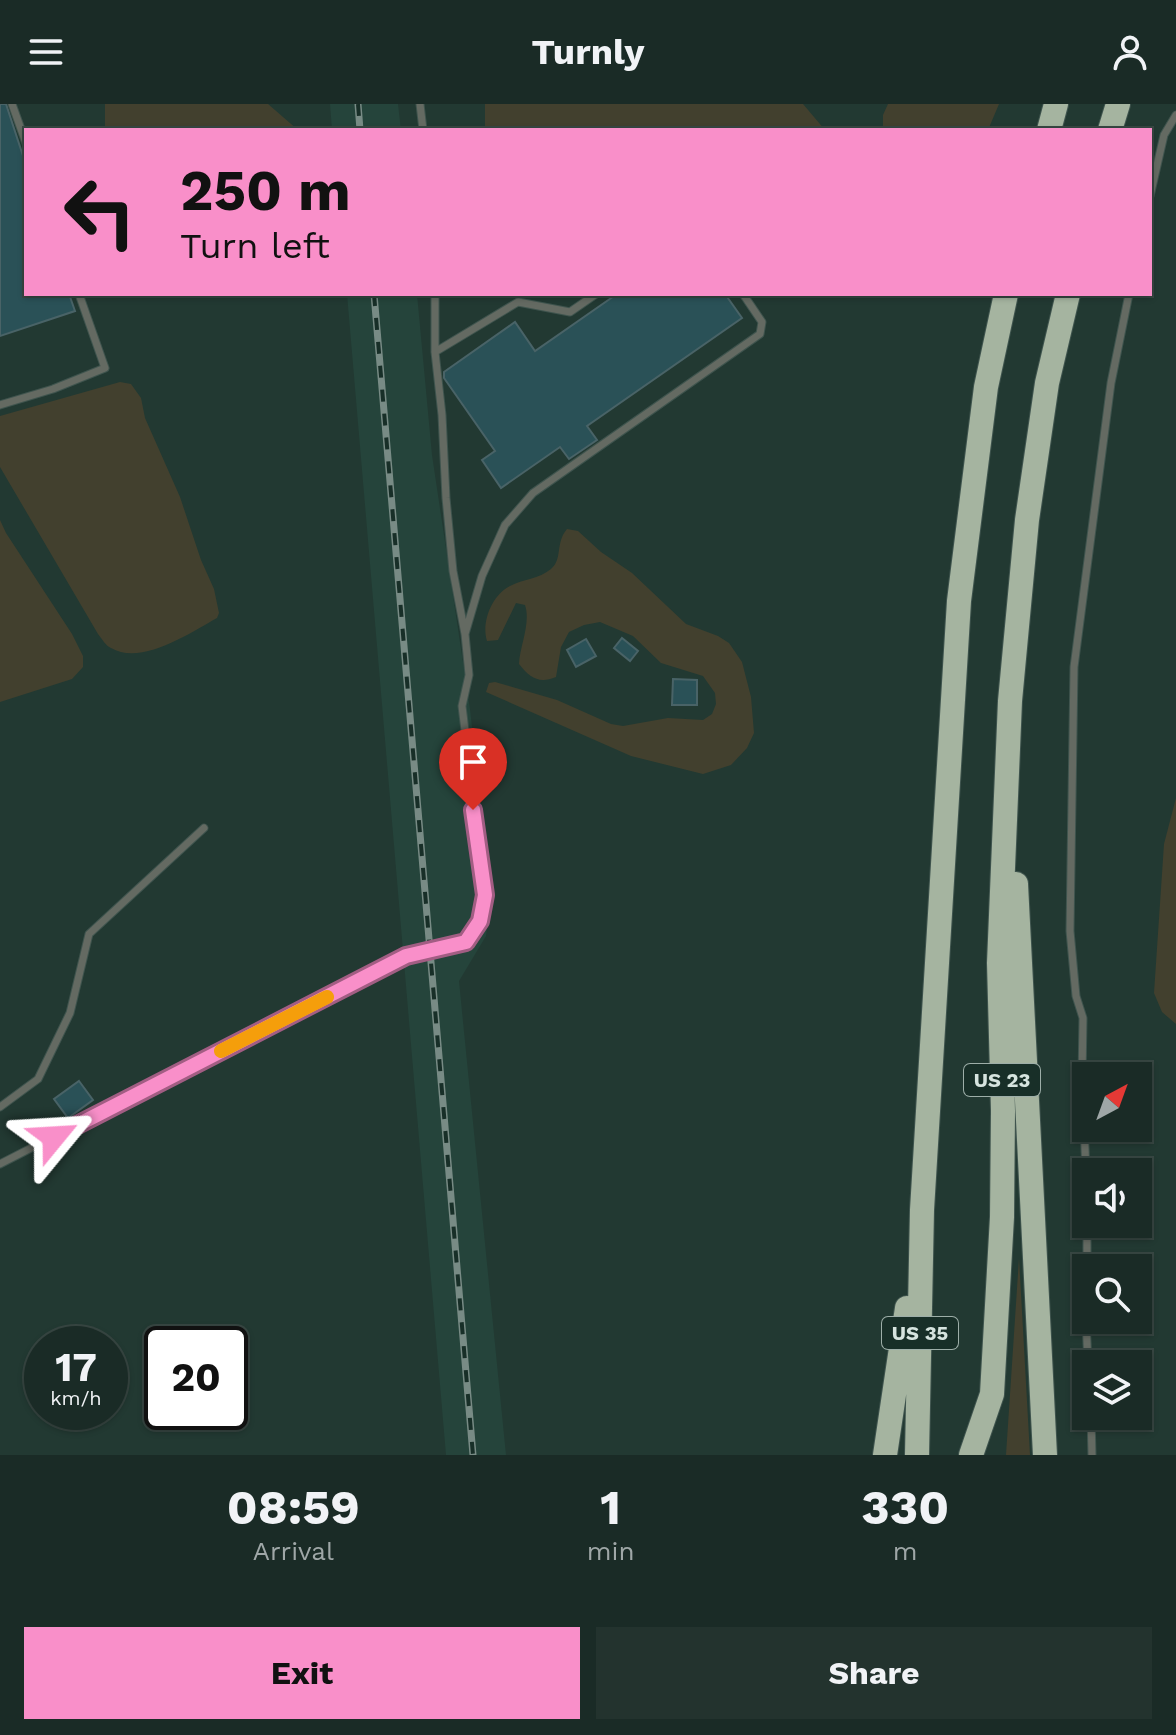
<!DOCTYPE html>
<style>
:root{--surface:#1a2b26;--page:#23332e;--text:#f1f3f6;--muted:#9fa7a7;--line:#384743;--accent:#f98fc9}
body{margin:0;font-family:"Work Sans",sans-serif;background:var(--page);color:var(--text);height:100vh;display:flex;flex-direction:column;font-size:30px;white-space:nowrap}
*{box-sizing:border-box;margin:0}
p{font-size:26px;color:var(--muted)}
.icon{flex:none;width:44px;height:44px;fill:none;stroke:currentColor;stroke-width:2;stroke-linecap:round;stroke-linejoin:round}
.map{position:relative;height:1351px;overflow:hidden}
.drawer{display:flex;flex-direction:column;background:var(--surface);flex:1}
.drawer>*{flex:none}
.banner{position:absolute;left:24px;top:24px;width:1128px;height:168px;border-radius:0px;box-shadow:0 2px 6px #0004,0 0 0 2px var(--line);background:#f98fc9;color:#111;overflow:hidden}
.needle{width:52px;rotate:41deg}
.buttons{position:absolute;left:1072px;top:958px;display:grid;gap:16px}
.buttons a{display:grid;place-items:center;width:80px;height:80px;border-radius:0px;background:var(--surface);box-shadow:0 2px 6px #0004,0 0 0 2px var(--line);font-size:40px}
.speed{position:absolute;left:24px;top:1222px;display:flex;gap:16px;font-size:40px;font-weight:700;text-align:center}
.speed>*{display:grid;place-content:center;width:104px;height:104px;border-radius:50%;background:var(--surface);box-shadow:0 2px 6px #0004,0 0 0 2px var(--line);line-height:1}
.speed small{font-size:20px;font-weight:400}
.speed .limit{border:4px solid #111;border-radius:12px;background:#fff;color:#111}
.pin{position:absolute;display:grid;place-items:center;width:68px;height:68px;color:#fff;margin:-82px -34px;border-radius:50% 50% 50% 0;rotate:-45deg;box-shadow:0 0 8px #0007}
.pin .icon{rotate:45deg}
.me{position:absolute;width:88px;margin:-44px;rotate:63deg;stroke-linejoin:round;filter:drop-shadow(0 0 6px #0008)}
.turn{display:flex;align-items:center;gap:28px;height:168px;padding:0 24px;font-size:36px}
.turn .icon{width:104px;height:104px;stroke-width:2.5}
.turn b{display:block;font-size:56px;line-height:68px}
.eta{display:flex;justify-content:space-evenly;align-items:center;height:136px;text-align:center}
.eta b{font-size:48px;font-weight:700;line-height:56px}
.button{display:flex;gap:16px;margin-top:auto;padding:16px 24px}
.button a{flex:1;height:92px;border-radius:0px;background:var(--accent);color:#111;font-size:32px;font-weight:700;line-height:92px;text-align:center}
.button a+a{background:var(--page);color:var(--text)}
header{display:flex;justify-content:space-between;align-items:center;height:104px;padding:0 24px;background:var(--surface);font-size:36px;font-weight:700}
.map>svg:first-child{display:block}
</style>
<header><svg class="icon" aria-label="menu" viewBox="0 0 24 24"><path d="M4 6h16M4 12h16M4 18h16"/></svg>Turnly<svg class="icon" aria-label="person" viewBox="0 0 24 24"><circle cx="12" cy="8" r="4"/><path d="M4 21q1-7 8-7t8 7"/></svg></header>
<div class="map">
<svg width="1176" height="1351" viewBox="0 0 1176 1351">
<rect width="100%" height="100%" fill="#223932"/>
<path fill="#25443b" d="M 330,0 L 398,0 L 401,26 L 332,26 Z
M 347,190 L 417,190 L 432,351 L 470,605 L 491,795 L 486,832 L 459,877 L 506,1351 L 446,1351 Z"/>
<path fill="#42402e" d="M 105,0 L 268,0 L 298,26 L 108,26 L 105,23 Z
M 485,0 L 803,0 L 825,26 L 485,26 Z
M 888,0 L 999,0 L 988,26 L 883,26 L 883,11 Z
M 120,278 L 131,280 L 141,294 L 145,314 L 180,393 L 201,456 L 214,485 L 219,509 L 217,514 C 190,529 141,562 111,544 C 106,542 102,535 98,530 L 0,363 L 0,312 Z
M 0,416 L 6,429 L 72,530 L 83,552 L 83,563 L 72,575 L 0,598 Z
M 567,425 L 578,427 L 601,448 L 632,469 L 686,520 L 718,532 L 729,539 L 742,558 L 751,593 L 754,629 L 747,644 L 731,661 L 703,670 L 631,652 L 486,588 L 489,579 L 495,578 L 557,596 L 611,620 L 623,622 L 668,614 L 703,616 L 712,610 L 716,600 L 715,589 L 703,572 L 661,559 L 633,532 L 600,518 L 584,521 L 569,528 L 561,543 L 556,573 C 539,580 530,574 519,560 C 520,541 531,519 525,501 L 516,499 L 498,536 L 487,537 C 481,518 492,491 510,482 C 523,475 539,475 551,465 C 563,455 555,439 567,425 Z
M 1176,694 L 1176,920 L 1162,908 L 1154,889 L 1164,740 Z
M 1019,1154 L 1030,1351 L 1006,1351 Z"/>
<path fill="#2a5157" stroke="#496367" stroke-width="2" d="M 0,0 L 6,0 L 26,61 L 26,190 L 69,190 L 75,207 L 0,232 Z
M 617,190 L 725,190 L 742,214 L 587,322 L 597,336 L 569,355 L 560,343 L 501,384 L 482,356 L 495,347 L 444,274 L 444,268 L 515,218 L 535,247 Z
M 622,534 L 638,547 L 630,557 L 614,544 Z
M 586,535 L 596,552 L 576,563 L 567,546 Z
M 673,575 L 697,576 L 697,601 L 672,601 Z
M 79,977 L 93,996 L 68,1014 L 54,995 Z"/>
<g fill="none" stroke-linecap="round" stroke-linejoin="round">
<defs>
<path id="service" d="M 12,0 L 26,39
M 420,0 L 423,26
M 1150,92 L 1164,31 L 1176,11
M 435,248 L 518,198 L 570,208 L 596,190
M 0,301 L 53,285 L 105,264 L 79,190
M 465,530 L 482,472 L 505,421 L 533,389 L 760,230 L 762,218 L 743,190
M 0,1003 L 38,975 L 70,909 L 89,830 L 204,724
M 0,1060 L 406,852 L 466,838 L 480,817 L 485,791 L 462,602 L 469,571 L 465,530 L 453,467 L 446,394 L 442,311 L 435,248 L 435,190
M 1086,1068 L 1082,974 L 1083,914 L 1076,892 L 1070,827 L 1074,563 L 1111,279 L 1129,190
M 1087,1164 L 1087,1120
M 1086,1216 L 1088,1260
M 1091,1312 L 1092,1351"/>
<path id="motorway" d="M 1049,26 L 1056,0
M 1110,26 L 1118,0
M 1016,780 L 1045,1351
M 885,1351 L 907,1204
M 917,1351 L 922,1106 L 959,497 L 986,283 L 1006,190
M 971,1351 L 992,1290 L 1002,1113 L 1003,1007 L 999,859 L 1010,597 L 1027,416 L 1047,279 L 1068,190"/>
</defs>
<use href="#service" stroke="#3f544e" stroke-width="9"/>
<use href="#motorway" stroke="#3f544e" stroke-width="26"/>
<use href="#service" stroke="#646a62" stroke-width="7"/>
<use href="#motorway" stroke="#a5b4a0" stroke-width="24"/>
<defs>
<path id="rail" d="M 358,0 L 360,26
M 374,190 L 473,1351"/>
</defs>
<use href="#rail" stroke="#788b85" stroke-width="7"/>
<use href="#rail" stroke="#182f28" stroke-width="4" stroke-dasharray="12" stroke-linecap="butt"/>
</g>
<g fill="none" stroke-linecap="round" stroke-linejoin="round">
<defs>
<path id="route" d="M 54,1033 L 406,852 L 466,838 L 480,817 L 485,791 L 473,706"/>
</defs>
<use href="#route" stroke="#a25d83" stroke-width="20"/>
<use href="#route" stroke="#f98fc9" stroke-width="14"/>
<path stroke="#f59e0b" stroke-width="14" d="M 221,947 L 327,893"/>
</g>
<g text-anchor="middle" dominant-baseline="central" stroke-width="6" stroke-linejoin="round" paint-order="stroke">
<g fill="#182f28" stroke="#9daea8" stroke-width="2">
<rect x="964" y="960" width="76" height="32" rx="6"/>
<rect x="882" y="1213" width="76" height="32" rx="6"/>
</g>
<g font-size="20" font-weight="bold" fill="#d6e4df">
<text x="1002" y="976">US 23</text>
<text x="920" y="1229">US 35</text>
</g>
</g>
</svg>
<div class="buttons">
<a><svg class="needle" viewBox="-14 -14 28 28"><path d="M0-13l5 13h-10z" fill="#e53935"/><path d="M0 13l5-13h-10z" fill="#9fa7a7"/></svg></a>
<a><svg class="icon" aria-label="sound" viewBox="0 0 24 24"><path d="M4 9h4l5-4v14l-5-4H4zM17 9q2 3 0 6"/></svg></a>
<a><svg class="icon" aria-label="search" viewBox="0 0 24 24"><circle cx="10" cy="10" r="6"/><path d="M15 15l6 6"/></svg></a>
<a><svg class="icon" aria-label="layers" viewBox="0 0 24 24"><path d="M12 4l9 5-9 5-9-5zM3 14l9 5 9-5"/></svg></a>
</div>
<div class="speed"><div>17<small>km/h</small></div><div class="limit">20</div></div>
<div class="pin" style="left:473px;top:706px;background:#d93025"><svg class="icon" aria-label="arrive" viewBox="0 0 24 24"><path d="M6 21V4h12l-3 4 3 4H6"/></svg></div>
<svg class="me" style="left:54px;top:1033px" viewBox="-20 -20 40 40"><path d="M0-17L14 15 0 8-14 15z" fill="#f98fc9" stroke="#fff" stroke-width="4"/></svg>
<div class="banner">
<div class="turn"><svg class="icon" aria-label="left" viewBox="0 0 24 24"><path d="M17 20v-9H6M10 6l-5 5 5 5"/></svg><div><b>250 m</b>Turn left</div></div>
</div>
</div>
<section class="drawer">
<div class="eta">
<div><b>08:59</b><p>Arrival</p></div>
<div><b>1</b><p>min</p></div>
<div><b>330</b><p>m</p></div>
</div>
<div class="button"><a>Exit</a><a>Share</a></div>
</section>
